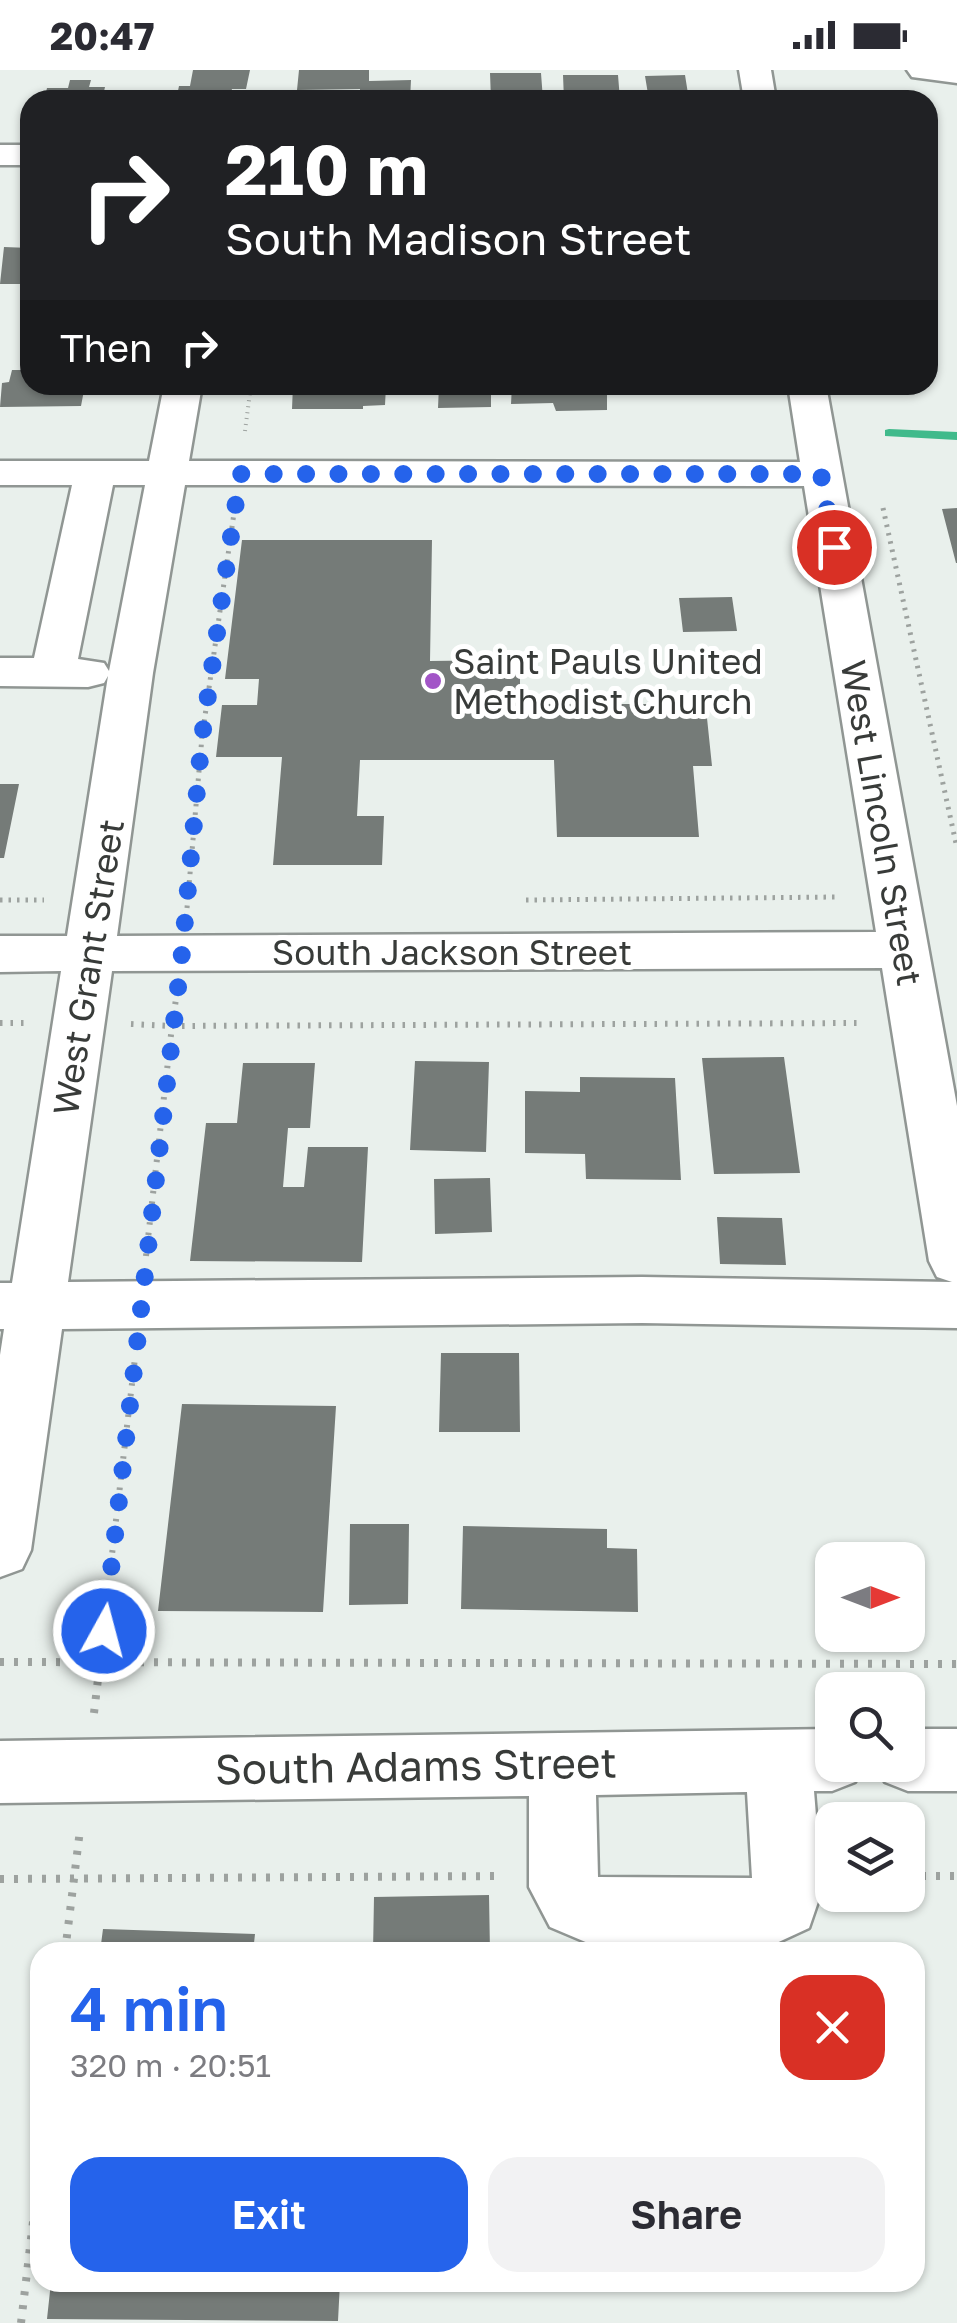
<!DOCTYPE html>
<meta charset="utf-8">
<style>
:root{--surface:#fff;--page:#f2f2f3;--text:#2b2b33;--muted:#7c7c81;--accent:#2563eb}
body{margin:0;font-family:"Golos Text",sans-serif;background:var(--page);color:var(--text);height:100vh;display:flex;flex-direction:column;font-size:38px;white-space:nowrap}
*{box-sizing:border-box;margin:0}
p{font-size:32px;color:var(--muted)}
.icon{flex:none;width:55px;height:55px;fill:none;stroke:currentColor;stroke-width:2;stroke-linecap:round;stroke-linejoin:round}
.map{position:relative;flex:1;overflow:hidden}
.panel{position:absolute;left:30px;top:1872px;width:895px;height:350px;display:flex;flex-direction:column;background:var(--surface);border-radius:30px;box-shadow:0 2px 8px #0004}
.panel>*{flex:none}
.top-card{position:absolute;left:20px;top:20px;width:918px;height:305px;border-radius:30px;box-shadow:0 2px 8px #0004;background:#202124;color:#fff;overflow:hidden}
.needle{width:65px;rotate:90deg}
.buttons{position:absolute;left:815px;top:1472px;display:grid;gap:20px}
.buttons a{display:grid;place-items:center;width:110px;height:110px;border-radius:20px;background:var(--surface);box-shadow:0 2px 8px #0004;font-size:50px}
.pin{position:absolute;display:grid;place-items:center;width:85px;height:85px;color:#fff;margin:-42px;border:5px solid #fff;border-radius:50%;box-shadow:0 2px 10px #0007}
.me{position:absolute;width:110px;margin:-55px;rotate:7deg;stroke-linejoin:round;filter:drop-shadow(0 0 8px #0008)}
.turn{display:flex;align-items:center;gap:35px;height:210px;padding:0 40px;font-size:45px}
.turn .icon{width:130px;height:130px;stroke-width:2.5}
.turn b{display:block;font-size:70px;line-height:85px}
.then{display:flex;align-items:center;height:95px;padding:0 40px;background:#0003;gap:20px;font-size:38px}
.round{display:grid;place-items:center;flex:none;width:105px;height:105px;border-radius:30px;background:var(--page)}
.headline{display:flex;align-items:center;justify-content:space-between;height:170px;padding:0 40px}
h1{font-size:60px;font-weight:600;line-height:75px;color:var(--accent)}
.primary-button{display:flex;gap:20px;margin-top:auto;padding:20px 40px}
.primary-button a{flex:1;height:115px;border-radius:30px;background:var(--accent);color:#fff;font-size:40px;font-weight:600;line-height:115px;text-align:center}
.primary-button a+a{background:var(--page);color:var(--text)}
.status{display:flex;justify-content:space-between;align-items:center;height:70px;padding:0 50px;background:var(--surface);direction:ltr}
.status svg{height:28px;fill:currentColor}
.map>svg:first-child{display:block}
</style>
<div class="status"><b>20:47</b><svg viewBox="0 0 49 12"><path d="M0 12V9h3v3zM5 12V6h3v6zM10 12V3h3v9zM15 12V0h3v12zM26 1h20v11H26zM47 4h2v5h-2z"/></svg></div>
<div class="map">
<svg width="957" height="2253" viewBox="0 0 957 2253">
<rect width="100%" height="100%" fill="#e9f0ec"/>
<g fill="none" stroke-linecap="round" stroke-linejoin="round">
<path fill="#40ba8b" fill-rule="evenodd" d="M 889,359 L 957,362 L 957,370 L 885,366 L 885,360 Z"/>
</g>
<path fill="#757b78" d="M 193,0 L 250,0 L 246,19 L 232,19 L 229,30 L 176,30 L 179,16 L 190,16 Z
M 299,0 L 369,0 L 369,11 L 411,10 L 410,30 L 360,30 L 360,19 L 297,20 Z
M 490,3 L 541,3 L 543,30 L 491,30 Z
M 563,5 L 618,5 L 620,30 L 564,30 Z
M 685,5 L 689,30 L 649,30 L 645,6 Z
M 70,10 L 91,10 L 89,17 L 105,17 L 102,30 L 44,30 L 47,18 L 68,18 Z
M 4,177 L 30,178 L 30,214 L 0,214 Z
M 12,300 L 30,300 L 30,315 L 85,315 L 81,336 L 0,337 L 2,313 L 9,312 Z
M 293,315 L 386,316 L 385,335 L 363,336 L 363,339 L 292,339 Z
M 439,315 L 491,315 L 491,337 L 438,338 Z
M 512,315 L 607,315 L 607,340 L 556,341 L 553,333 L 511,334 Z
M 957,438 L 957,493 L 956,493 L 942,439 Z
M 242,470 L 432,470 L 430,591 L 520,590 L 520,634 L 689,634 L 690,648 L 707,648 L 712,696 L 693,696 L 699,767 L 557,767 L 554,690 L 360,690 L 357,746 L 384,746 L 382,795 L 273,795 L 282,687 L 216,687 L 222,635 L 257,635 L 259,609 L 225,609 Z
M 732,527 L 737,561 L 683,562 L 679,528 Z
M 0,714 L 19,714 L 4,788 L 0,788 Z
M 784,987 L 800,1103 L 714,1104 L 702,988 Z
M 415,991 L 489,992 L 486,1082 L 410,1080 Z
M 243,993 L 315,993 L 310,1058 L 288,1058 L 283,1117 L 304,1117 L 308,1077 L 368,1077 L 362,1192 L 190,1191 L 206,1053 L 237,1053 Z
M 580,1007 L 675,1008 L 681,1110 L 586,1109 L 585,1084 L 525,1083 L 525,1021 L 580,1022 Z
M 490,1108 L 492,1162 L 435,1164 L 434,1109 Z
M 717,1147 L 782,1148 L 786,1195 L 720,1194 Z
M 441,1283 L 519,1283 L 520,1362 L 439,1362 Z
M 182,1334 L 336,1336 L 323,1542 L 158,1541 Z
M 350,1454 L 409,1454 L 408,1534 L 349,1535 Z
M 463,1456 L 607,1459 L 607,1478 L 637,1479 L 638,1542 L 461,1539 Z
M 489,1825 L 490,1882 L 373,1882 L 374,1827 Z
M 103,1859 L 255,1864 L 253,1882 L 100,1882 Z
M 51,2212 L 340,2212 L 338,2251 L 47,2249 Z"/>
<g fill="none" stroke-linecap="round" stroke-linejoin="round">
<defs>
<path id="minor" d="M 739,0 L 771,0 L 776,30 L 744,30 Z
M 907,0 L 957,0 L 957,13 L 912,7 Z
M 0,75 L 30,75 L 30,95 L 0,95 Z
M 164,315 L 202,315 L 189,391 L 800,392 L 788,315 L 826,315 L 957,1036 L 957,1258 L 642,1253 L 62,1259 L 31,1480 L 22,1499 L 0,1507 L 0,1285 L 4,1259 L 0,1259 L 0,1213 L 12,1213 L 61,901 L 0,902 L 0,866 L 67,866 L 108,606 L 104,613 L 88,617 L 0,616 L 0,588 L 34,588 L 72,415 L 0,415 L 0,391 L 149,391 ZM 113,415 L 145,415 L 109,601 L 104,593 L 78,589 ZM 185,415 L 804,416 L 876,862 L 117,866 L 153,603 ZM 882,898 L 929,1191 L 937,1207 L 952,1212 L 642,1207 L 68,1212 L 112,901 Z
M 832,1659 L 832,1695 L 863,1695 L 855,1712 L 832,1721 L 814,1721 L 822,1820 L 809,1858 L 770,1876 L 595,1876 L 550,1857 L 529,1817 L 529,1726 L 0,1733 L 0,1671 ZM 747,1722 L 752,1808 L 598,1807 L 596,1725 Z
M 908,1659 L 957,1659 L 957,1721 L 908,1721 L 885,1712 L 877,1695 L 908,1695 Z"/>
</defs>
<use href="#minor" stroke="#909693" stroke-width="5"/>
<path stroke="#9da29f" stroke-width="4" stroke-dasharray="1 5" stroke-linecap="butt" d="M 245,361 L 251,315"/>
<path stroke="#9da29f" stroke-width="5" stroke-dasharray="2.5 6" stroke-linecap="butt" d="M 883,438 L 957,778
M 0,830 L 44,830
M 526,830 L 838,827
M 187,838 L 202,667 L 234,443"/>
<path stroke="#9da29f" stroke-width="6" stroke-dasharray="2.5 8" stroke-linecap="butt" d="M 0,953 L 24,953
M 131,954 L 172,956 L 176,929
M 146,1186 L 172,956 L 857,953
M 111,1493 L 135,1288"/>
<path stroke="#9da29f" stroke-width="8" stroke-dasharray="4 10" stroke-linecap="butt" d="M 0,1592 L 957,1594
M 94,1643 L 112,1490
M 908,1806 L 957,1806
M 0,1809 L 501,1806
M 65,1882 L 80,1760
M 21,2253 L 40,2093"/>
<use href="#minor" fill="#fff" fill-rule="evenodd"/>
</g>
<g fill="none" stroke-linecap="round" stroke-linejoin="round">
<path stroke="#2563eb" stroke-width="18" stroke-dasharray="0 32.4" d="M 104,1561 L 182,883 L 202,667 L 240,404 L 821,404 L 834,477"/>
</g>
<circle fill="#a255c7" stroke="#fff" stroke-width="4" cx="433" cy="611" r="10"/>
<g text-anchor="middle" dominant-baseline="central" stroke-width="10" stroke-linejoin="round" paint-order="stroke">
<g font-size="35" fill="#383b39" stroke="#fff" text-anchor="start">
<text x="453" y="591">Saint Pauls United<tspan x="453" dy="40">Methodist Church</tspan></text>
</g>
<g font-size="35" fill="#383b39" stroke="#fff">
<text transform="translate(882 753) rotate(80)">West Lincoln Street</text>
<text x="452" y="882">South Jackson Street</text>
<text transform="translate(88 897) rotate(-81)">West Grant Street</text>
</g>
<g font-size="42" fill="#383b39" stroke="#fff">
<text transform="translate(416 1695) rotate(-1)">South Adams Street</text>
</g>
</g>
</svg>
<div class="buttons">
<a><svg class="needle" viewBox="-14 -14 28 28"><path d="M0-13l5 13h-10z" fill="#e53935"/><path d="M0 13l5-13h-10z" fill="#7c7c81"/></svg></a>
<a><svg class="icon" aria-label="search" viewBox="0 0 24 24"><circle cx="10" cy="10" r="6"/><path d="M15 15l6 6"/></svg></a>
<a><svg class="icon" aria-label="layers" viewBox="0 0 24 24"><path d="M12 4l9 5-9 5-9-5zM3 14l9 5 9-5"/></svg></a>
</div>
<div class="pin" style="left:834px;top:477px;background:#d93025"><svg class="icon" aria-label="arrive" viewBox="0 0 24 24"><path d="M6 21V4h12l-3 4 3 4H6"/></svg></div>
<svg class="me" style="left:104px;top:1561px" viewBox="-20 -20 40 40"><circle r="17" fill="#2563eb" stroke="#fff" stroke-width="3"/><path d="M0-11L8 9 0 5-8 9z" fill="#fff"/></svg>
<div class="top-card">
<div class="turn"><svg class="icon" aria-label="right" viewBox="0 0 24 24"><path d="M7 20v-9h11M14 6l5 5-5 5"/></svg><div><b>210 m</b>South Madison Street</div></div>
<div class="then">Then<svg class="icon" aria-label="right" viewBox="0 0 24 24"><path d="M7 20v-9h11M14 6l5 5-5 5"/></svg></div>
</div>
<section class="panel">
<div class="headline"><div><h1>4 min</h1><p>320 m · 20:51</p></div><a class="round" style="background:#d93025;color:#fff"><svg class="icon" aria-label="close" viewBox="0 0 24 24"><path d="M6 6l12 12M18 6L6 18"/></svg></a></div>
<div class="primary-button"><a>Exit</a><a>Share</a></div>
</section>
</div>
